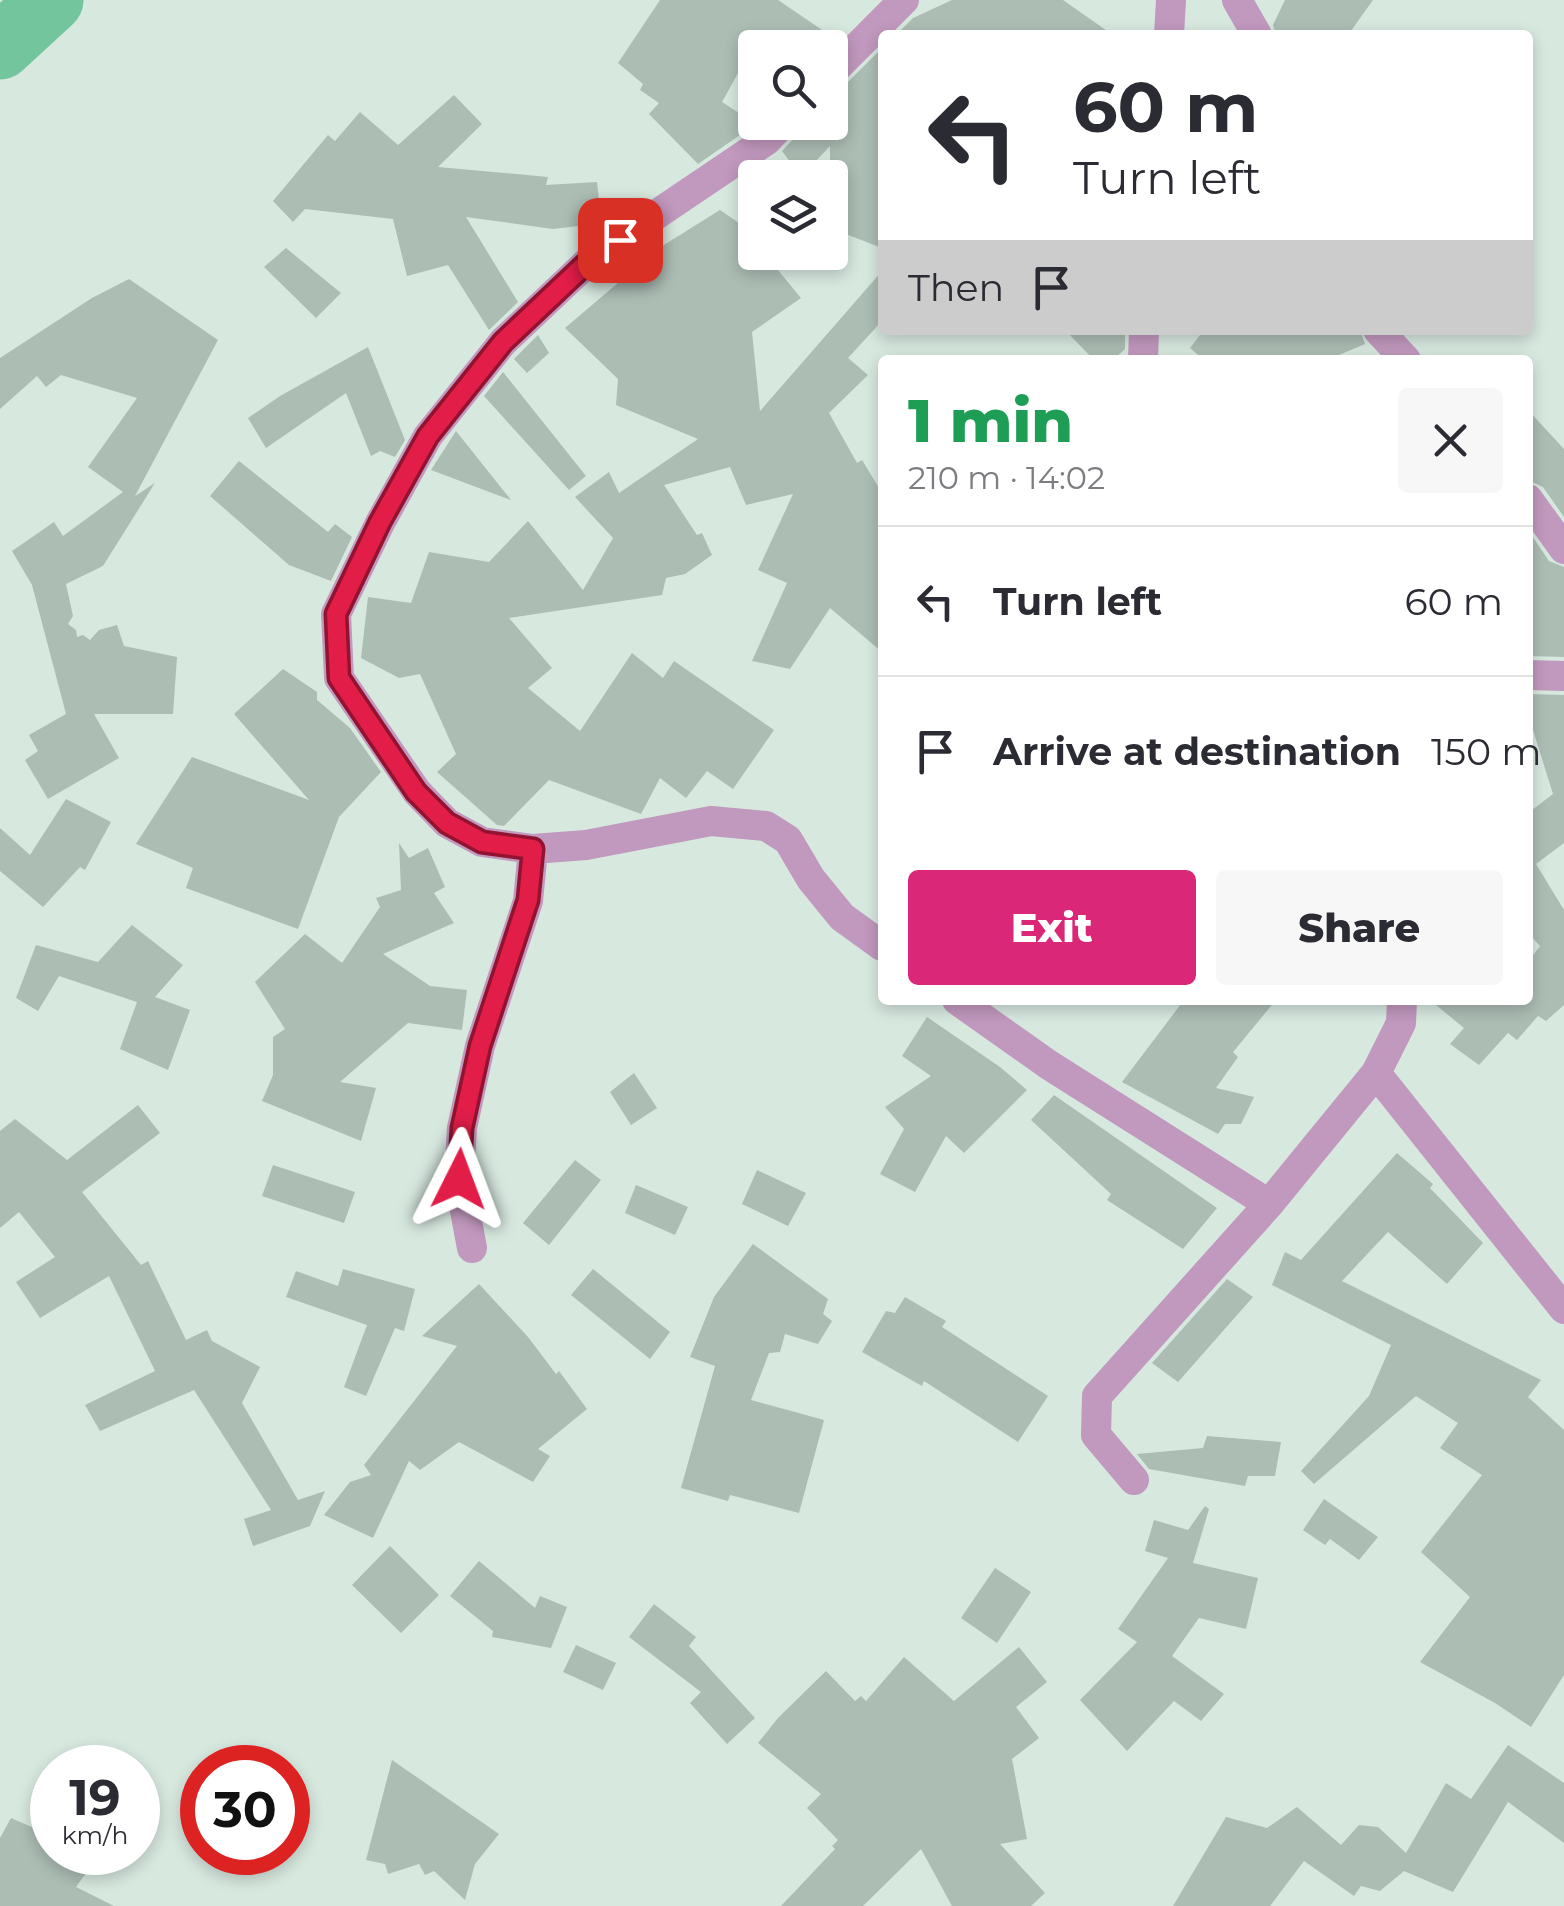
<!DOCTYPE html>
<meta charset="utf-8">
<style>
:root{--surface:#fff;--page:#f7f7f7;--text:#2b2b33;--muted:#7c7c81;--line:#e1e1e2;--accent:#db2777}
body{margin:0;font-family:Montserrat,sans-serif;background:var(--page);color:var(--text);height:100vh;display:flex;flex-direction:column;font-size:38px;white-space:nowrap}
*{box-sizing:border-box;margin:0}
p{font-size:32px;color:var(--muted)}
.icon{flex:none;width:55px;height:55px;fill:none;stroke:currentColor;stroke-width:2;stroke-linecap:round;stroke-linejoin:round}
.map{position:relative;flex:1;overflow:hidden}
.side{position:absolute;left:878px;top:355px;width:655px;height:650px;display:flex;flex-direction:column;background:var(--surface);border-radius:10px;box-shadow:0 5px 15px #0003}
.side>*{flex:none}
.banner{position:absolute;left:878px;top:30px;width:655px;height:305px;border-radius:10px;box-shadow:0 5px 15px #0003;background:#fff;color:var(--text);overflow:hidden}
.controls{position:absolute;left:738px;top:30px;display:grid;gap:20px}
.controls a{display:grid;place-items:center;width:110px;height:110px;border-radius:10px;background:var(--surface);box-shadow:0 5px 15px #0003;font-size:50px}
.speed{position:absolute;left:30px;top:1745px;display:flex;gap:20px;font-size:50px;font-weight:700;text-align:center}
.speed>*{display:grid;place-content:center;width:130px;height:130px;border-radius:50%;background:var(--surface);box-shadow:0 5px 15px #0003;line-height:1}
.speed small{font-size:25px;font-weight:400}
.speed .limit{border:15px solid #d22;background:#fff;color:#111}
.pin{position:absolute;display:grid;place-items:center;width:85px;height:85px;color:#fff;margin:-42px;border-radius:20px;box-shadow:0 5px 15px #0006}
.me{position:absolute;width:110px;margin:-55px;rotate:3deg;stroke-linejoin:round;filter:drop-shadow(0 0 8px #0008)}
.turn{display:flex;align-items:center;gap:35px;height:210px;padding:0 30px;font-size:45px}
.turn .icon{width:130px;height:130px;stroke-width:2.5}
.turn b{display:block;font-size:70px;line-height:85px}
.then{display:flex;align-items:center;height:95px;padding:0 30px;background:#0003;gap:20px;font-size:38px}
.round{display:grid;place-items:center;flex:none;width:105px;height:105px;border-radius:10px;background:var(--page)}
.summary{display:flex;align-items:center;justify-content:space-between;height:170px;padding:0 30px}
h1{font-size:60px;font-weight:800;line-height:75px;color:#1e9e55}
.button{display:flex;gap:20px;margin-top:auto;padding:20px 30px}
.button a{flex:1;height:115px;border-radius:10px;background:var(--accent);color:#fff;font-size:40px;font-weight:800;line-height:115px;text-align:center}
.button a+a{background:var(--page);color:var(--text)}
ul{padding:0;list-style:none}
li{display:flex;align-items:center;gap:30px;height:150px;padding:0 30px;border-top:2px solid var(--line)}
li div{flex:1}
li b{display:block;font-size:38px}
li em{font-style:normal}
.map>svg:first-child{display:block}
</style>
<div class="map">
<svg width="1564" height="1906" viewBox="0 0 1564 1906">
<rect width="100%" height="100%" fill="#d7e8df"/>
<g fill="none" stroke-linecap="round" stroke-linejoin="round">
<path stroke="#73c59d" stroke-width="65" d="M 0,47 L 51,0"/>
</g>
<path fill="#acbdb4" d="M 660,0 L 778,0 L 837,40 L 830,48 L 752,48 L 722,102 L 756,124 L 698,164 L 649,114 L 659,103 L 640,90 L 643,84 L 618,63 Z
M 952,0 L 1063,0 L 1113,35 L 896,35 L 913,18 Z
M 1285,0 L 1373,0 L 1348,35 L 1276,35 L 1273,25 Z
M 882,48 L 882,248 L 830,228 L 830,146 L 801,177 L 782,151 L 798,134 L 802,122 L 830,122 L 830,92 L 843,87 Z
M 454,95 L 482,124 L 438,167 L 548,177 L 546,185 L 597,182 L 601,218 L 578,218 L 578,226 L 553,229 L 466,217 L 518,302 L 489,330 L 448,265 L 407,276 L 393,219 L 305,209 L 293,222 L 273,201 L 328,135 L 335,141 L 360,112 L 398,145 Z
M 720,210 L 755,234 L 755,252 L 763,252 L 801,298 L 752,332 L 760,411 L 882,271 L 882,321 L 848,358 L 868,375 L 829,413 L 857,463 L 862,460 L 882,493 L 882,652 L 830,608 L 790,669 L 752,661 L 787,583 L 758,570 L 793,494 L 746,505 L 730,467 L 664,485 L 697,535 L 702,533 L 712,555 L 685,574 L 666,578 L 662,595 L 509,618 L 552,668 L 528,688 L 580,731 L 632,653 L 663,678 L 674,661 L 774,730 L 733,789 L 707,771 L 686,798 L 660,778 L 641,814 L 549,780 L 504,826 L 497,825 L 437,772 L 456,754 L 420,674 L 399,678 L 361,658 L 368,597 L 411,603 L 429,552 L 489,562 L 528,521 L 583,590 L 613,538 L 575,497 L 609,472 L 619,493 L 698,439 L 616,405 L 618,379 L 565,328 L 659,248 Z
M 286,248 L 341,293 L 316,318 L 264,267 Z
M 129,279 L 218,340 L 135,496 L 155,483 L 103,566 L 66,584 L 73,616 L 68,624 L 76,630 L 77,637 L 83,635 L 90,640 L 99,630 L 117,625 L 124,646 L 177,657 L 173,714 L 94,714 L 119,758 L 48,799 L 25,760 L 38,751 L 29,735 L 66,714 L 32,585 L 12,551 L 54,522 L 63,536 L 123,492 L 88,467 L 137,398 L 61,375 L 46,387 L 37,376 L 0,409 L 0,358 L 92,298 Z
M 1065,330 L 1125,330 L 1125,349 L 1113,360 L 1094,360 Z
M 1204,330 L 1360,330 L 1365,344 L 1327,360 L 1204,360 L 1190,348 Z
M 538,335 L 549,353 L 527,373 L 514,359 Z
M 368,347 L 405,440 L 395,457 L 380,451 L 371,456 L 346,393 L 266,448 L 248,418 L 280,396 Z
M 503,372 L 586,476 L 569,490 L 484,396 Z
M 1528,410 L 1564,449 L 1564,517 L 1543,487 L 1528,480 Z
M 456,431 L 511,500 L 431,470 Z
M 239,461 L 328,532 L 335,524 L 352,537 L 331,581 L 289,565 L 210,496 Z
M 1528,530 L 1549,561 L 1564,567 L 1564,657 L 1528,656 Z
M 283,669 L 317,692 L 317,700 L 350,728 L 381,772 L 339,817 L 298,929 L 186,888 L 193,868 L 136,844 L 192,757 L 309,800 L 234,714 Z
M 1528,694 L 1564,695 L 1564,843 L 1536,864 L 1564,910 L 1564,1005 L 1546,1021 L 1538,1016 L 1517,1040 L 1508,1033 L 1479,1065 L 1450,1044 L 1464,1028 L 1430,1000 L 1528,1000 L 1528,962 L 1540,946 L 1528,933 L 1528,813 L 1553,794 L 1533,730 L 1528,731 Z
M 66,799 L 111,822 L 85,870 L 80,867 L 43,907 L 0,871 L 0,828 L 30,855 Z
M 399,843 L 409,858 L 428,848 L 445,887 L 434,893 L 454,923 L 383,954 L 430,986 L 467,990 L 462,1030 L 408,1023 L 340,1082 L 376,1088 L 361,1141 L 262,1101 L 273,1075 L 273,1037 L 285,1029 L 255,982 L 305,934 L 342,963 L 380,907 L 376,898 L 401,890 Z
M 132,925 L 183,965 L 155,997 L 190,1010 L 168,1070 L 120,1049 L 137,1002 L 59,976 L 38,1011 L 16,998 L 36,945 L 98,962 Z
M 1184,1000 L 1276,1000 L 1233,1052 L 1238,1057 L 1216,1088 L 1254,1097 L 1241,1124 L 1225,1124 L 1218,1134 L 1122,1082 Z
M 927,1017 L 1000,1067 L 1027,1090 L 964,1153 L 946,1136 L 915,1192 L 880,1174 L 904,1129 L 885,1107 L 931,1076 L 902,1056 Z
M 634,1073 L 657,1108 L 631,1125 L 610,1092 Z
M 1054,1095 L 1217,1208 L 1183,1249 L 1107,1200 L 1111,1194 L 1031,1120 Z
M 138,1105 L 160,1133 L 82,1192 L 141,1265 L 148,1261 L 186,1340 L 207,1330 L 212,1341 L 260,1367 L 242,1403 L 298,1500 L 325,1491 L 310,1526 L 253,1546 L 244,1519 L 271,1510 L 194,1390 L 100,1431 L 85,1405 L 155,1371 L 109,1276 L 40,1318 L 16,1282 L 55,1257 L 19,1212 L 0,1228 L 0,1131 L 15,1119 L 67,1160 Z
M 1397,1153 L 1433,1184 L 1430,1188 L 1483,1243 L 1447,1284 L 1388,1232 L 1342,1281 L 1541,1380 L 1528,1397 L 1564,1430 L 1564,1675 L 1531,1727 L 1495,1703 L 1420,1662 L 1470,1597 L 1421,1552 L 1482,1475 L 1440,1448 L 1458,1423 L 1416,1396 L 1314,1484 L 1301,1471 L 1369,1396 L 1391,1345 L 1272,1285 L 1285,1252 L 1301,1260 Z
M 575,1160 L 601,1180 L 549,1245 L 523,1223 Z
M 273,1165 L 355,1192 L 344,1223 L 262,1196 Z
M 757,1170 L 806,1193 L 788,1226 L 742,1204 Z
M 636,1185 L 688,1207 L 675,1235 L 625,1213 Z
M 753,1244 L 828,1299 L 823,1314 L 832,1321 L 818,1344 L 785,1334 L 780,1352 L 769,1353 L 751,1400 L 824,1420 L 799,1513 L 730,1495 L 728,1501 L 681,1488 L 715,1366 L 690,1357 L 714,1297 Z
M 343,1269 L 415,1289 L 404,1331 L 395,1328 L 366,1396 L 344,1387 L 367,1325 L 286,1297 L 296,1271 L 338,1286 Z
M 593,1269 L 670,1332 L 650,1359 L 571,1295 Z
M 1227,1279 L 1253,1297 L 1178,1382 L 1152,1363 Z
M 479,1284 L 528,1337 L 556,1374 L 559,1371 L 587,1409 L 538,1449 L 550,1456 L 533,1482 L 459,1442 L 420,1470 L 409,1461 L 373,1538 L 324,1515 L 350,1482 L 371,1475 L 364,1465 L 457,1346 L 422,1336 Z
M 905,1297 L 946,1321 L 942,1327 L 1048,1396 L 1018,1442 L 924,1381 L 922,1386 L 862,1352 L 886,1311 L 895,1313 Z
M 1207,1436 L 1281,1442 L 1275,1476 L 1248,1476 L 1245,1486 L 1149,1469 L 1137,1454 L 1203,1448 Z
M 1324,1499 L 1378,1537 L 1359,1560 L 1330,1539 L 1325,1545 L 1303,1530 Z
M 1205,1506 L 1209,1509 L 1193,1563 L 1258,1578 L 1246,1629 L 1199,1618 L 1172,1656 L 1224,1694 L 1201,1721 L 1174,1701 L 1127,1751 L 1080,1700 L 1137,1642 L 1118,1629 L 1168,1558 L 1145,1551 L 1154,1520 L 1188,1530 Z
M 390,1546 L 439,1595 L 401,1633 L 352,1585 Z
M 479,1561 L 535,1608 L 540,1596 L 567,1607 L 551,1648 L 492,1637 L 493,1631 L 450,1596 Z
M 995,1568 L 1031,1592 L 997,1643 L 961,1618 Z
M 654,1604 L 696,1637 L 689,1646 L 755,1718 L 727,1744 L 690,1703 L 701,1692 L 629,1637 Z
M 576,1645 L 616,1663 L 603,1690 L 563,1672 Z
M 1019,1647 L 1047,1682 L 1016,1707 L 1039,1738 L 1012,1759 L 1027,1839 L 1000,1844 L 1045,1893 L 1031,1906 L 952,1906 L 921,1849 L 863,1906 L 781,1906 L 835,1849 L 832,1846 L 838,1840 L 807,1808 L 821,1794 L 758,1743 L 778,1718 L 826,1671 L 855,1701 L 861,1696 L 866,1701 L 904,1657 L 954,1701 Z
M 1508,1745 L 1564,1783 L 1564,1843 L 1508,1802 L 1453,1892 L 1404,1871 L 1380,1891 L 1361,1886 L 1354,1896 L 1304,1861 L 1270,1906 L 1173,1906 L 1226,1817 L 1267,1828 L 1297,1807 L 1341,1845 L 1359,1825 L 1378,1827 L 1406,1853 L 1446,1783 L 1471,1799 Z
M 392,1760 L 499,1834 L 475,1864 L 465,1900 L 434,1871 L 425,1875 L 419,1864 L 388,1874 L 385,1864 L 366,1860 Z
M 11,1818 L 52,1836 L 52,1852 L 101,1852 L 76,1887 L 114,1906 L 0,1906 L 0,1838 Z"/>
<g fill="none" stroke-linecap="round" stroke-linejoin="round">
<path stroke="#c198be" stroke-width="30" d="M 1237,0 L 1257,35
M 1169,35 L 1171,0
M 830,74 L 904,0
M 784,122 L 767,140 L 592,258 L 503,342 L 428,436 L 380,523 L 336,614 L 339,678 L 417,792 L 447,823 L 482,842 L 533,849 L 586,845 L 711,821 L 766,826 L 788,840 L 811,879 L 842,917 L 882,946
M 1378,330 L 1406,360
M 1143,360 L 1144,330
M 1528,499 L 1564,549
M 1528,675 L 1564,676
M 957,1000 L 1049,1065 L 1269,1204
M 1376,1073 L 1564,1309
M 472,1248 L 459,1179 L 462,1128 L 480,1046 L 528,901 L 533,849
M 1134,1480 L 1096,1435 L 1097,1396 L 1269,1204 L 1376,1073 L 1401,1023 L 1402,1000"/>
</g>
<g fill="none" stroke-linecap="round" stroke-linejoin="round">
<defs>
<path id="route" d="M 459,1179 L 462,1128 L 480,1046 L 528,900 L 533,849 L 482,842 L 447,823 L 416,792 L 339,678 L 336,614 L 380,522 L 428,436 L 503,342 L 592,258 L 620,240"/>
</defs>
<use href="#route" stroke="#92132f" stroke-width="25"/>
<use href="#route" stroke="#e11d48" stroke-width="18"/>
</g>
</svg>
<div class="controls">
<a><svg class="icon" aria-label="search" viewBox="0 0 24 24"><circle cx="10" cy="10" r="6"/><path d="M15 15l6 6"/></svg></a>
<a><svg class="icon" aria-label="layers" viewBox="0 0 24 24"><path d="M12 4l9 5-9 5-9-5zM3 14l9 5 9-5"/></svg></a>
</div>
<div class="speed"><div>19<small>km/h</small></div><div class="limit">30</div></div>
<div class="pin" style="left:620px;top:240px;background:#d93025"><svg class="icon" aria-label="arrive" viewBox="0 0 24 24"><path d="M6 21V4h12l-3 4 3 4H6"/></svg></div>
<svg class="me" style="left:459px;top:1179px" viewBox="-20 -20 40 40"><path d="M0-17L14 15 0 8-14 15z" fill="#e11d48" stroke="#fff" stroke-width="4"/></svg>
<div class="banner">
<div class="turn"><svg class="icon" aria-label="left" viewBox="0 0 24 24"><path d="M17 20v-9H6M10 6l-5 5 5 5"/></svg><div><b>60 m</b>Turn left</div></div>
<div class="then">Then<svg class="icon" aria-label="arrive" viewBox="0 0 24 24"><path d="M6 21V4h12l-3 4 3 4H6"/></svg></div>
</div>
<section class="side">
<div class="summary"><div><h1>1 min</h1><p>210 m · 14:02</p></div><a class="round"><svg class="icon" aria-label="close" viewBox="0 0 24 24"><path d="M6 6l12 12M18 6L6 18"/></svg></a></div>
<ul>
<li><svg class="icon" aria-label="left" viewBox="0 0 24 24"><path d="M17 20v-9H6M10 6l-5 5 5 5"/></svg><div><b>Turn left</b></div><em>60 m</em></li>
<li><svg class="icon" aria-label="arrive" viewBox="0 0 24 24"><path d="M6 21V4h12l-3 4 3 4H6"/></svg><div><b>Arrive at destination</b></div><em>150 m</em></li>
</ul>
<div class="button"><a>Exit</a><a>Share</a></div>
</section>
</div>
